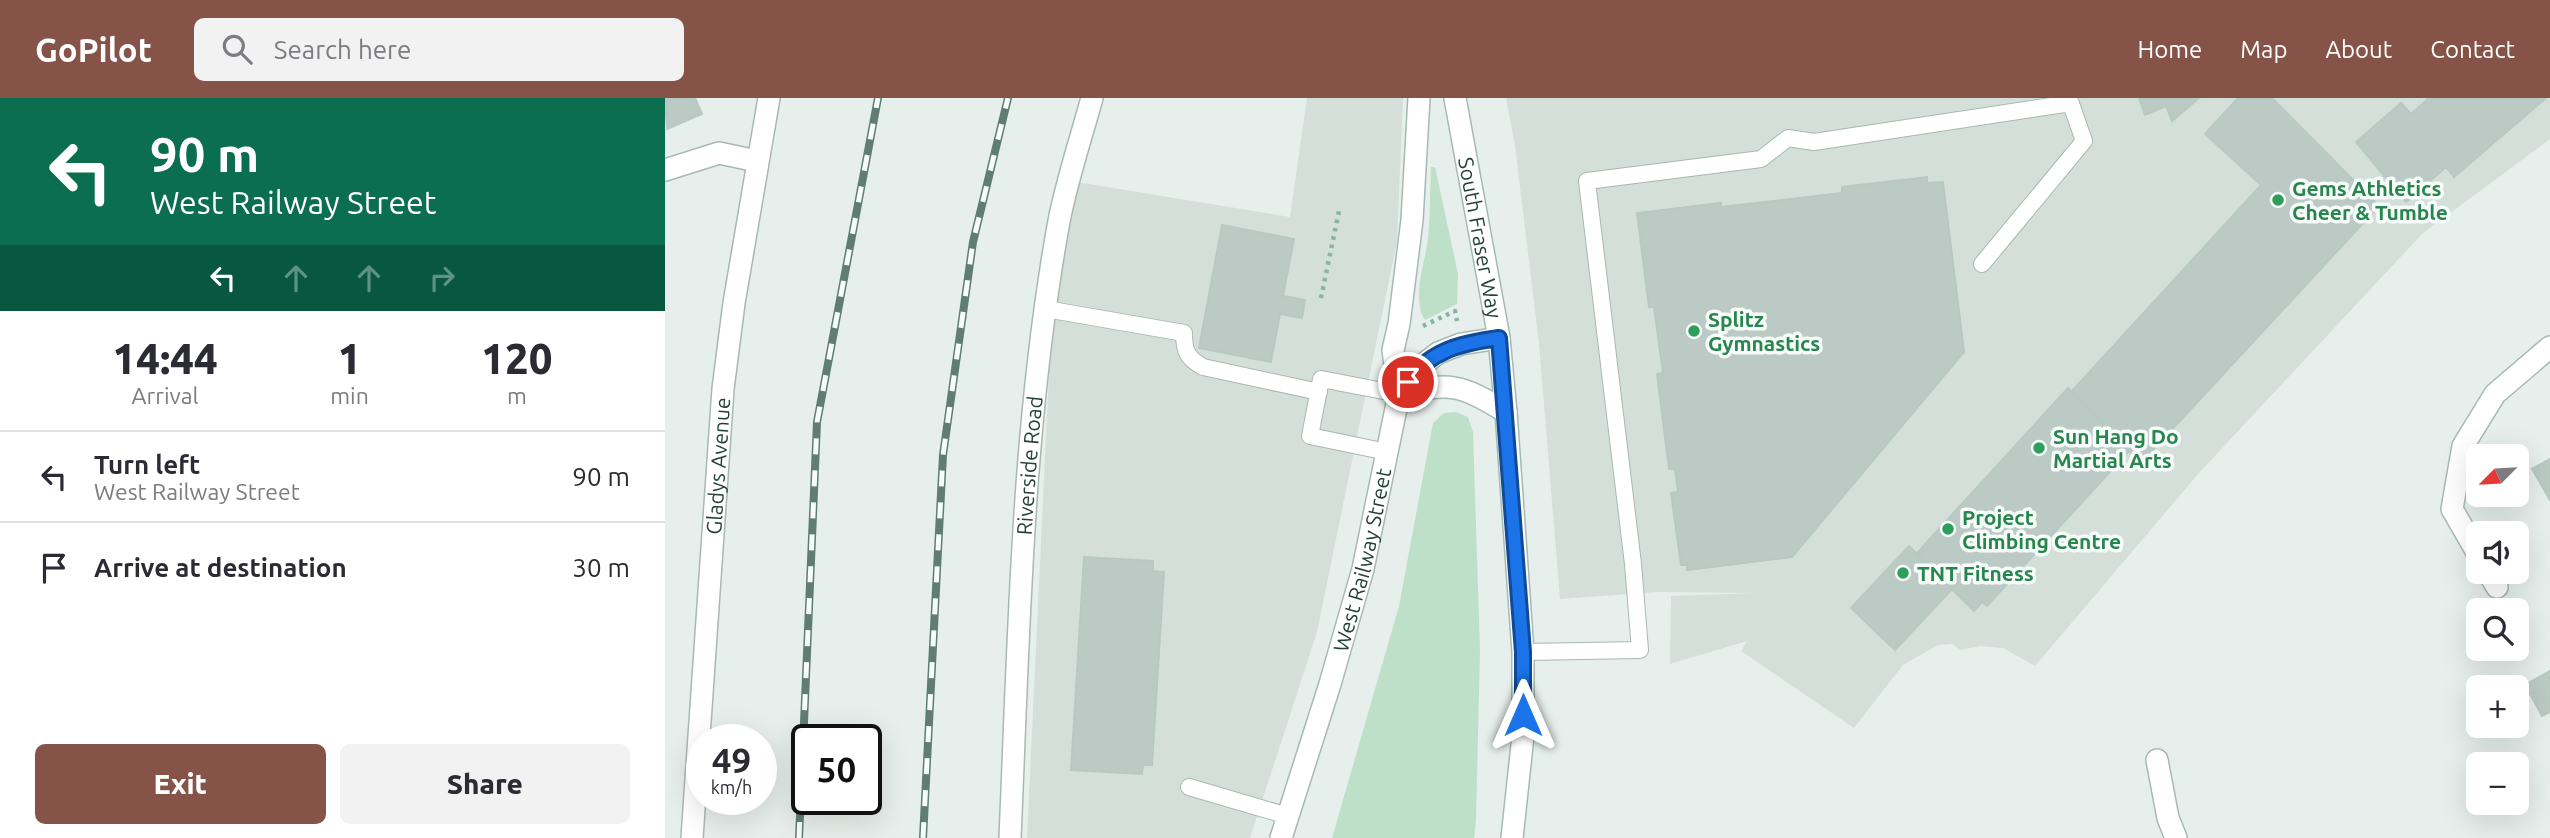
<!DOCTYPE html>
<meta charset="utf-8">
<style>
:root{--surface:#fff;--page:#f2f2f3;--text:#2b2b33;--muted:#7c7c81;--line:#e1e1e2;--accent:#855347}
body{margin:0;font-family:Ubuntu,sans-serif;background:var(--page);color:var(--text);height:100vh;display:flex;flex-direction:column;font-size:26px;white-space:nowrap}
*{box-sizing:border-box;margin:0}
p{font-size:23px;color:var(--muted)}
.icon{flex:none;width:38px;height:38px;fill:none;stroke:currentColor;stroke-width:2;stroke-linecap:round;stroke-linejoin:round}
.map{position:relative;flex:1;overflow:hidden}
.panel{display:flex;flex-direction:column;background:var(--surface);width:665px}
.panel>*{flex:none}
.hud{background:#0b6e4f;color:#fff;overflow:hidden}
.needle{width:46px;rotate:246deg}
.controls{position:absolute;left:1801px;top:346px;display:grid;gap:14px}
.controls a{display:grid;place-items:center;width:63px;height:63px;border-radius:10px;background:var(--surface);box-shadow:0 7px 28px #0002;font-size:35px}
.speed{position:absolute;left:21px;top:626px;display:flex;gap:14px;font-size:35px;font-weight:700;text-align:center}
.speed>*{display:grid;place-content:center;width:91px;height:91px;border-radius:50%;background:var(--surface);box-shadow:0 7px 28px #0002;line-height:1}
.speed small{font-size:18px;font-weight:400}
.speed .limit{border:4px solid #111;border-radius:10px;background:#fff;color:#111}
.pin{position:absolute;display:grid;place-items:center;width:60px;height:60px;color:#fff;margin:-30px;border:4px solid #fff;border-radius:50%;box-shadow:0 2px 7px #0007}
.me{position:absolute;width:77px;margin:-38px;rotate:0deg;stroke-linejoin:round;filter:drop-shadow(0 0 5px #0008)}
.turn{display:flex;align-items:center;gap:24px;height:147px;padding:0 35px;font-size:32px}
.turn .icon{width:91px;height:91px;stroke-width:2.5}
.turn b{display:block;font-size:49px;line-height:60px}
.lanes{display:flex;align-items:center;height:66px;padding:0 35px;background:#0003;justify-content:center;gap:35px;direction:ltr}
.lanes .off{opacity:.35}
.eta{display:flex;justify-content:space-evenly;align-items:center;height:119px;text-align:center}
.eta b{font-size:42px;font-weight:800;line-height:49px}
.primary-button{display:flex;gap:14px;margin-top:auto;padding:14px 35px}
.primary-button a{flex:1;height:80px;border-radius:10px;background:var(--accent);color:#fff;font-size:28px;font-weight:800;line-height:80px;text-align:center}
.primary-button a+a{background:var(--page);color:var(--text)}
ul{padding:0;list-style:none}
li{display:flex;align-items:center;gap:21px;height:91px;padding:0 35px;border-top:2px solid var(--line)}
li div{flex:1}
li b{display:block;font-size:26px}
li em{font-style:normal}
header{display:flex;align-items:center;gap:42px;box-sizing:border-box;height:98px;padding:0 35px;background:var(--accent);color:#fff}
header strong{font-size:33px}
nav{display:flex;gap:38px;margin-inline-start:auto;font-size:24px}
.search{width:490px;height:63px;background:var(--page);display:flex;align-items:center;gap:18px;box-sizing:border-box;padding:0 24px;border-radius:10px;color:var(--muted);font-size:26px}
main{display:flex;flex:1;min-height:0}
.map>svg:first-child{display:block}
</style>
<header>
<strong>GoPilot</strong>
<div class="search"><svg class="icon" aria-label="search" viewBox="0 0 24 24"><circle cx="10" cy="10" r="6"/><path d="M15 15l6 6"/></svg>Search here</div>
<nav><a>Home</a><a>Map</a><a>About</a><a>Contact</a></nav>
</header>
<main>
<section class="panel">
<div class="hud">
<div class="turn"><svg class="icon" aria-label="left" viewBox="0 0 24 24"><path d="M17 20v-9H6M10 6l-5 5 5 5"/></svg><div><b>90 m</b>West Railway Street</div></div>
<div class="lanes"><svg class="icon" aria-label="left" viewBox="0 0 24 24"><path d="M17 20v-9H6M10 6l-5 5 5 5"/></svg><svg class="icon off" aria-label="ahead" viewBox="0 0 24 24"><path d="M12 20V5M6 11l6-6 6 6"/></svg><svg class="icon off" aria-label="ahead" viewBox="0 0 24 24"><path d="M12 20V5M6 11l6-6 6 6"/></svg><svg class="icon off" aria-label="right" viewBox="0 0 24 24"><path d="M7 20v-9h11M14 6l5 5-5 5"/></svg></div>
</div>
<div class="eta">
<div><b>14:44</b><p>Arrival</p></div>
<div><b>1</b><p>min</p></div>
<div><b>120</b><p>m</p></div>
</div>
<ul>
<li><svg class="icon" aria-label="left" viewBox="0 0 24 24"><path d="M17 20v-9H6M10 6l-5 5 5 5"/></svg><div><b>Turn left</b><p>West Railway Street</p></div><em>90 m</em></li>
<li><svg class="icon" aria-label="arrive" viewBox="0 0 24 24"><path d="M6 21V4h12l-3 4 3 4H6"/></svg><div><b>Arrive at destination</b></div><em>30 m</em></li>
</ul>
<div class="primary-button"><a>Exit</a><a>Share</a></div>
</section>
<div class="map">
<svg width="1885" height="740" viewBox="0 0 1885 740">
<rect width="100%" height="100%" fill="#e6efeb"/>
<path fill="#d4dfda" d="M 642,0 L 738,0 L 732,143 L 652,534 L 585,740 L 362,740 L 386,233 L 412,84 L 625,119 Z
M 841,0 L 1885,0 L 1885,41 L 1757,136 L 1534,375 L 1370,568 L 1338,550 L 1315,548 L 1296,552 L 1287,546 L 1273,547 L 1238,567 L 1189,630 L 1076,553 L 1082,543 L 1005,566 L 1006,498 L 1091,495 L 991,494 L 895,501 L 874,245 L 850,48 Z"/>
<path fill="#bfe0c8" d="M 766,69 L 770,69 L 793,176 L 792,206 L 760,222 C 746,200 760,165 763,141 C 765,117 765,93 766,69 Z
M 791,314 L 803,319 L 808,334 L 815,552 L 811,722 L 809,740 L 667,740 L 734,508 L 768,325 L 779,315 Z"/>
<path fill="#bbcac4" stroke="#b8c9c2" stroke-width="2" d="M 0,0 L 30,0 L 37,16 L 2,31 Z
M 1474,0 L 1534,0 L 1507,23 L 1501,8 L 1480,17 Z
M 1573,0 L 1607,0 L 1714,108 L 1476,365 L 1407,293 L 1596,87 L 1540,36 Z
M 1764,0 L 1881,0 L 1789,79 L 1781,69 L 1741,104 L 1691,44 L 1736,5 L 1746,16 Z
M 1262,79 L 1262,85 L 1278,84 L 1299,254 L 1127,459 L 1022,472 L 1022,467 L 1016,467 L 1006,395 L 1013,394 L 1010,371 L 1004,371 L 992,276 L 998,275 L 989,209 L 984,209 L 972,115 L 1056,105 L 1056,109 L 1177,95 L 1177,89 Z
M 557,127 L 629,141 L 618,198 L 640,202 L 637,220 L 615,216 L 606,264 L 534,250 Z
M 1403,290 L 1464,353 L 1322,508 L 1317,504 L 1309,513 L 1251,456 Z
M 1885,361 L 1885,402 L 1867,371 Z
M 1244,448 L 1287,491 L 1230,552 L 1186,510 Z
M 419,459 L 488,463 L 488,473 L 499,474 L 487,667 L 478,667 L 477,676 L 406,672 Z
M 1885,573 L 1885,614 L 1877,618 L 1860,587 Z"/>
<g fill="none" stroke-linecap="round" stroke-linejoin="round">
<defs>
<path id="service" d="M 1317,166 L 1419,43 L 1404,0
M 381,211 L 519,235 C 519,253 522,260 538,269 L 654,294
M 722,354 L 645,338 L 656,281 L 734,296
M 858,554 L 975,552 L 968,466 L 922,83 L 1096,61 L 1123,40 L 1149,44 L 1406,5
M 524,689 L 623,718"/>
<path id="minor" d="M 0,72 L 54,55 L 92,63
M 1813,456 L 1787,411 L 1798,348 L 1830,296 L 1885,249
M 1823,474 L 1832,489
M 1492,662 L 1503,720 L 1511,740"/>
<g id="tertiary">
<path id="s1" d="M 27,740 L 58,291 L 69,205 L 104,0"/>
<path id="s2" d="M 345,740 C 354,534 357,326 394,123 C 402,82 416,40 427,0"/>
<path id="s3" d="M 616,740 L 665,586 L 698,471 L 734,296 L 751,272 L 773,255 L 796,246 L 834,240"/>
</g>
<g id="secondary">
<path d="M 754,0 L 747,122 L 734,226 L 728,252 L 734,296 C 786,284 795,286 841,314"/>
<path id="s4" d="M 790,0 L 834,240 L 841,314 L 858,554 L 858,638 L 847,740"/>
</g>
</defs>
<use href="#service" stroke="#a8b8b2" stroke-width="18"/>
<use href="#minor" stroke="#a8b8b2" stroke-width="24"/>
<use href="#tertiary" stroke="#a8b8b2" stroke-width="24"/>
<use href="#secondary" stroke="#a4bbb3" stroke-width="24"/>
<path stroke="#86b3a5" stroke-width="4.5" stroke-dasharray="3.5 5" stroke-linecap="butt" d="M 656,200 L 674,113
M 758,228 L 790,213 L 792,223"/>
<use href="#service" stroke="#fff" stroke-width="16"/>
<use href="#minor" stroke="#fff" stroke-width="21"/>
<use href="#tertiary" stroke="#fff" stroke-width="21"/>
<use href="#secondary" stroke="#fff" stroke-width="21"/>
<defs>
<path id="rail" d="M 134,740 L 152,324 L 213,0
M 258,740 L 278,357 L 308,144 L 343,0"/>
</defs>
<use href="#rail" stroke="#5f7d75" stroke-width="8"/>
<use href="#rail" stroke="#f7fbf9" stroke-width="5" stroke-dasharray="16" stroke-linecap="butt"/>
</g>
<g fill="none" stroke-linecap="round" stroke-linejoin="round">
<defs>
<path id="route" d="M 743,284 C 765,252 797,245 834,240 L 858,554 L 858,617"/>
</defs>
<use href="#route" stroke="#114b97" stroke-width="18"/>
<use href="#route" stroke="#1a73e8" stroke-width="12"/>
</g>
<g fill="#2e9e5b" stroke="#f7fbf9" stroke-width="2.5">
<circle cx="1613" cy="102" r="7"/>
<circle cx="1029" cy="233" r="7"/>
<circle cx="1374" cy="350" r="7"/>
<circle cx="1283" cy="431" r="7"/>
<circle cx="1238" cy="475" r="7"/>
</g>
<g text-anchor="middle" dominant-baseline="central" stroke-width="7" stroke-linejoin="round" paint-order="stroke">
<g font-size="21" font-weight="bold" fill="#27864d" stroke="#f7fbf9" text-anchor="start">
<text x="1627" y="90">Gems Athletics<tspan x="1627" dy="24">Cheer &amp; Tumble</tspan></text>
<text x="1043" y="221">Splitz<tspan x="1043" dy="24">Gymnastics</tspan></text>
<text x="1388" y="338">Sun Hang Do<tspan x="1388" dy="24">Martial Arts</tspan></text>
<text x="1297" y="419">Project<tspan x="1297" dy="24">Climbing Centre</tspan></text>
<text x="1252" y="475">TNT Fitness</text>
</g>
<g font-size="21" fill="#24423a" stroke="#f7fbf9">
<text stroke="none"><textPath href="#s4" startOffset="142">South Fraser Way</textPath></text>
<text stroke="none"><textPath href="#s2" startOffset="373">Riverside Road</textPath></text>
<text stroke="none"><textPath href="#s1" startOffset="373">Gladys Avenue</textPath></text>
<text stroke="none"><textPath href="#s3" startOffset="290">West Railway Street</textPath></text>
</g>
</g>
</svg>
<div class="controls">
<a><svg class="needle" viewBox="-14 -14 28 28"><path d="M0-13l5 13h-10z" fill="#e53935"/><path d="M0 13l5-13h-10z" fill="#7c7c81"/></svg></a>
<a><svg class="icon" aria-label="sound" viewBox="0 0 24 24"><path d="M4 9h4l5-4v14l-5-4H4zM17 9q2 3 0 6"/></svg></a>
<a><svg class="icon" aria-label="search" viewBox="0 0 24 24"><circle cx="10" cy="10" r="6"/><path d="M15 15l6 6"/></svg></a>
<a>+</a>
<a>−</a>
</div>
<div class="speed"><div>49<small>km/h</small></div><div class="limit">50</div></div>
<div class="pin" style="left:743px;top:284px;background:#d93025"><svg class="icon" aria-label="arrive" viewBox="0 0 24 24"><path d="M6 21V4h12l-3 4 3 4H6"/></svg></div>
<svg class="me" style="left:858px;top:617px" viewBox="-20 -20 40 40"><path d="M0-17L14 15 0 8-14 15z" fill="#1a73e8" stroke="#fff" stroke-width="4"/></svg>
</div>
</main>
